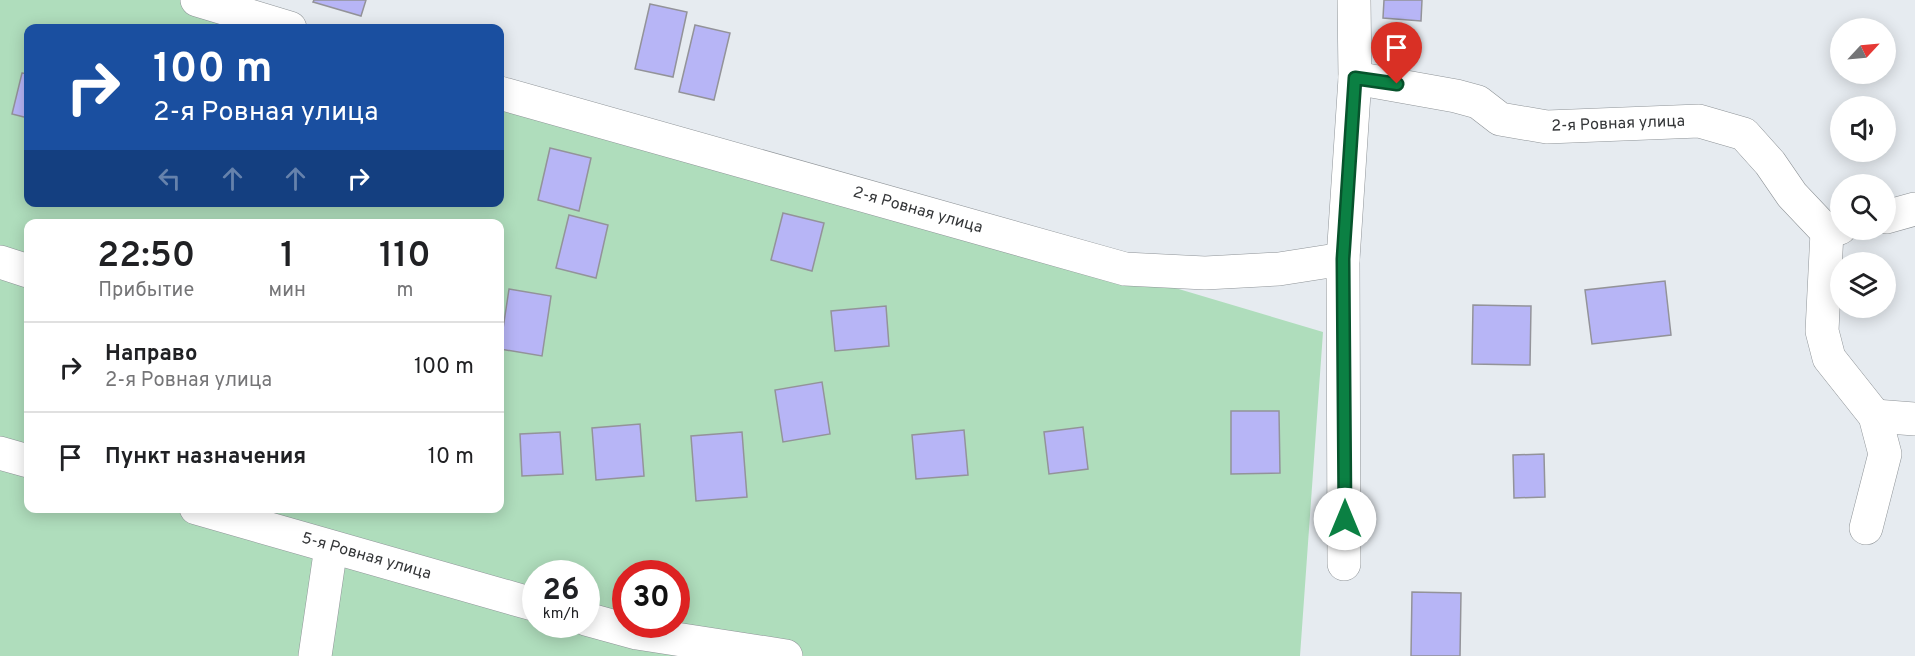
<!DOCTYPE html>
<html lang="ru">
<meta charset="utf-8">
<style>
:root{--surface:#fff;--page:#f2f2f2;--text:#202124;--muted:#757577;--line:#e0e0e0}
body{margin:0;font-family:Overpass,sans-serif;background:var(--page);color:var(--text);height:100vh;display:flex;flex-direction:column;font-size:22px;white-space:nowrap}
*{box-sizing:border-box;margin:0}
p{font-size:20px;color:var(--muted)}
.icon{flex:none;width:33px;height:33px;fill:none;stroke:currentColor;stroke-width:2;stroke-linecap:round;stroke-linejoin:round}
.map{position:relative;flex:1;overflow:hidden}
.panel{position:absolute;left:24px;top:219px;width:480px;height:294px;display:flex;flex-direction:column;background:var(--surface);border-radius:12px;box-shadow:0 3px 15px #0003}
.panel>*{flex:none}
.top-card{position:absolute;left:24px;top:24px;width:480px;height:183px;border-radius:12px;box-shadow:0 3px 15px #0003;background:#1a4fa0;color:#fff;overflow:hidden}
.needle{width:39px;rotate:64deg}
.tools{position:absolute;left:1830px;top:18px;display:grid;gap:12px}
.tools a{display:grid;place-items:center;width:66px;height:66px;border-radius:50%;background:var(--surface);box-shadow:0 3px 15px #0003;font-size:30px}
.speed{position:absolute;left:522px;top:560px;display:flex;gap:12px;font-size:30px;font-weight:700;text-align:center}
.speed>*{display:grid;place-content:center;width:78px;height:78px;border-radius:50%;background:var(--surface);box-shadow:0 3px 15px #0003;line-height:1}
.speed small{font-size:15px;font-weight:400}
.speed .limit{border:9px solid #d22;background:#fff;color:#111}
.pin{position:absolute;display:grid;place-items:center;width:51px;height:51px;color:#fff;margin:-62px -26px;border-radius:50% 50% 50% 0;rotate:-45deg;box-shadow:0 0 6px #0007}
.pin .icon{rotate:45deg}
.me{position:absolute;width:66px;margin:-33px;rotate:0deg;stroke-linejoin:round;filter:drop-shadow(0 0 4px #0008)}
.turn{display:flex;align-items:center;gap:21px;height:126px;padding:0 30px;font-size:27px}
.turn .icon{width:78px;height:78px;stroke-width:2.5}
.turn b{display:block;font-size:42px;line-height:51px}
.lanes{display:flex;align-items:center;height:57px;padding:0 30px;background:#0003;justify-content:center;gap:30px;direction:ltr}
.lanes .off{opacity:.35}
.eta{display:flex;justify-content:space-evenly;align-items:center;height:102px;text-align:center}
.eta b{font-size:36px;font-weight:600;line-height:42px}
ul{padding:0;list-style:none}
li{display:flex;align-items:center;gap:18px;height:90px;padding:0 30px;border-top:2px solid var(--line)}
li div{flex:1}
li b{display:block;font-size:22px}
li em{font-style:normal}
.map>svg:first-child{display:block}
</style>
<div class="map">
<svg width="1915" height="656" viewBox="0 0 1915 656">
<rect width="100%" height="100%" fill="#e6ebf0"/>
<path fill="#afddbc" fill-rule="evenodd" d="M 0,0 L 205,0 L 301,28 L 28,28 L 28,202 L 500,202 L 500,87 L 1323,332 L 1300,656 L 0,656 ZM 28,224 L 500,224 L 500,508 L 28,508 ZM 536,573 L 586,573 L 586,624 L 536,624 ZM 626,573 L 676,573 L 676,624 L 626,624 Z"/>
<path fill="#b7b5f6" stroke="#939399" stroke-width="1.5" d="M 314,0 L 366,0 L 361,16 L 313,2 Z
M 1384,0 L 1422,0 L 1421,21 L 1383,18 Z
M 650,4 L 687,12 L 673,77 L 635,69 Z
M 695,25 L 730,33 L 714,100 L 679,92 Z
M 22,73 L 28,74 L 28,118 L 12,114 Z
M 550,148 L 591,158 L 579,211 L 538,200 Z
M 783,213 L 824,223 L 812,271 L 771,260 Z
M 569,215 L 608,225 L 596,278 L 556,268 Z
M 1665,281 L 1671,335 L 1592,344 L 1585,290 Z
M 509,289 L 551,296 L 542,356 L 500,349 Z
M 1473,305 L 1531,306 L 1530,365 L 1472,364 Z
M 886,306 L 889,346 L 835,351 L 831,311 Z
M 822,382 L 830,434 L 783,442 L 775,390 Z
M 1231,411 L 1279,411 L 1280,473 L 1231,474 Z
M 640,424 L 644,476 L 596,480 L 592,428 Z
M 1083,427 L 1088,469 L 1049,474 L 1044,432 Z
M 964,430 L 968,475 L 916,479 L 912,435 Z
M 560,432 L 563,474 L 522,476 L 520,434 Z
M 742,432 L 747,497 L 696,501 L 691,436 Z
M 1544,454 L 1545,497 L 1514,498 L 1513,455 Z
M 1412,592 L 1461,593 L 1460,656 L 1411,656 Z"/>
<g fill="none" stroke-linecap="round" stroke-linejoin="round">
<defs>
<g id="minor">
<path d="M 197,0 L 290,28"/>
<path id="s1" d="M 1355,78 L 1456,96 L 1478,102 L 1500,119 L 1547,127 L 1699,121 L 1744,134 L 1770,163 L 1792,195 L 1827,232 L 1840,228"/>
<path id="s2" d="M 500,93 L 1125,269 L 1205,273 L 1279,269 L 1343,259"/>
<path d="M 1886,217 L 1915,209"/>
<path d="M 1827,232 L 1822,331 L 1829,358 L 1875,416 L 1885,454 L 1866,528"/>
<path d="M 0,262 L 28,271"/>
<path d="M 1875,416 L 1915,419"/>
<path d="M 0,453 L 28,461"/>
<path id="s3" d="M 196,508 L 536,605"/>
<path d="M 1344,564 L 1343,259 L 1355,78 L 1354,0"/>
<path d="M 586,619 L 637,633 L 786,656"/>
<path d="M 315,656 L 331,547"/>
</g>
</defs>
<use href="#minor" stroke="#8f9498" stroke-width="34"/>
<use href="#minor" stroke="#fff" stroke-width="33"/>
</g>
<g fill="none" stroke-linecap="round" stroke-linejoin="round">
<defs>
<path id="route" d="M 1345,519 L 1343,259 L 1355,78 L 1397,84"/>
</defs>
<use href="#route" stroke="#07532c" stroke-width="15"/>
<use href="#route" stroke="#0b8043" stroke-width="10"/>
</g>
<g text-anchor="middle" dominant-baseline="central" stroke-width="4.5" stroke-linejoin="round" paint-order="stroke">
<g font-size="16" fill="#343638" stroke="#e6ebf0">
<text stroke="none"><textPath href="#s1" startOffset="272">2-я Ровная улица</textPath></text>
<text stroke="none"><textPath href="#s2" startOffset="434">2-я Ровная улица</textPath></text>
<text stroke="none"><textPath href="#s3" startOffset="177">5-я Ровная улица</textPath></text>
</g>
</g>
</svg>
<div class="tools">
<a><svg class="needle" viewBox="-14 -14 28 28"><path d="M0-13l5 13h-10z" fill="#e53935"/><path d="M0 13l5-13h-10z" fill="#757577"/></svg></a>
<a><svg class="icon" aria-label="sound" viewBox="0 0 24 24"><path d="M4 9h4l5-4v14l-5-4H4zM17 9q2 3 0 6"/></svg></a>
<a><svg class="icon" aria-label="search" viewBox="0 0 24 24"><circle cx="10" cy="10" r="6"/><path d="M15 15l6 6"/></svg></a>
<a><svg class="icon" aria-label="layers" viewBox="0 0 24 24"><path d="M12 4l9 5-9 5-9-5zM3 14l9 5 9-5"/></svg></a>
</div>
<div class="speed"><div>26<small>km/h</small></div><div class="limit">30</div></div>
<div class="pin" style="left:1397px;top:84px;background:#d93025"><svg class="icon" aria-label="arrive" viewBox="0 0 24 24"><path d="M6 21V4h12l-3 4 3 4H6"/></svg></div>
<svg class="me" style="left:1345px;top:519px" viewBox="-20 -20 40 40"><circle r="19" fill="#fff"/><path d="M0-13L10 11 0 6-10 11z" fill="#0b8043"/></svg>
<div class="top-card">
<div class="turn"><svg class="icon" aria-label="right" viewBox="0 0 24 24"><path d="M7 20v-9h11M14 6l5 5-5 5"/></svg><div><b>100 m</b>2-я Ровная улица</div></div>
<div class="lanes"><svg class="icon off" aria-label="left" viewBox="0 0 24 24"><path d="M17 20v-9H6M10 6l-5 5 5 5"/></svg><svg class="icon off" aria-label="ahead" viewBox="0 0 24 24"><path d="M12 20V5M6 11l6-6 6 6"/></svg><svg class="icon off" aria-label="ahead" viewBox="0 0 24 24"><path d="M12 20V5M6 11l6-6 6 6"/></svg><svg class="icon" aria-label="right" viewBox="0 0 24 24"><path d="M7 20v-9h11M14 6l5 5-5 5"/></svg></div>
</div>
<section class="panel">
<div class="eta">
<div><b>22:50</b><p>Прибытие</p></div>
<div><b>1</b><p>мин</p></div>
<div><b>110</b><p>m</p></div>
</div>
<ul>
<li><svg class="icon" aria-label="right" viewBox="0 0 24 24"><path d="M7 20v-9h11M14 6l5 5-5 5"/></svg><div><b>Направо</b><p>2-я Ровная улица</p></div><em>100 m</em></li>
<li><svg class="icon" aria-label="arrive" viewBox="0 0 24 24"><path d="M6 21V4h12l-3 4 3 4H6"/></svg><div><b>Пункт назначения</b></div><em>10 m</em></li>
</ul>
</section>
</div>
